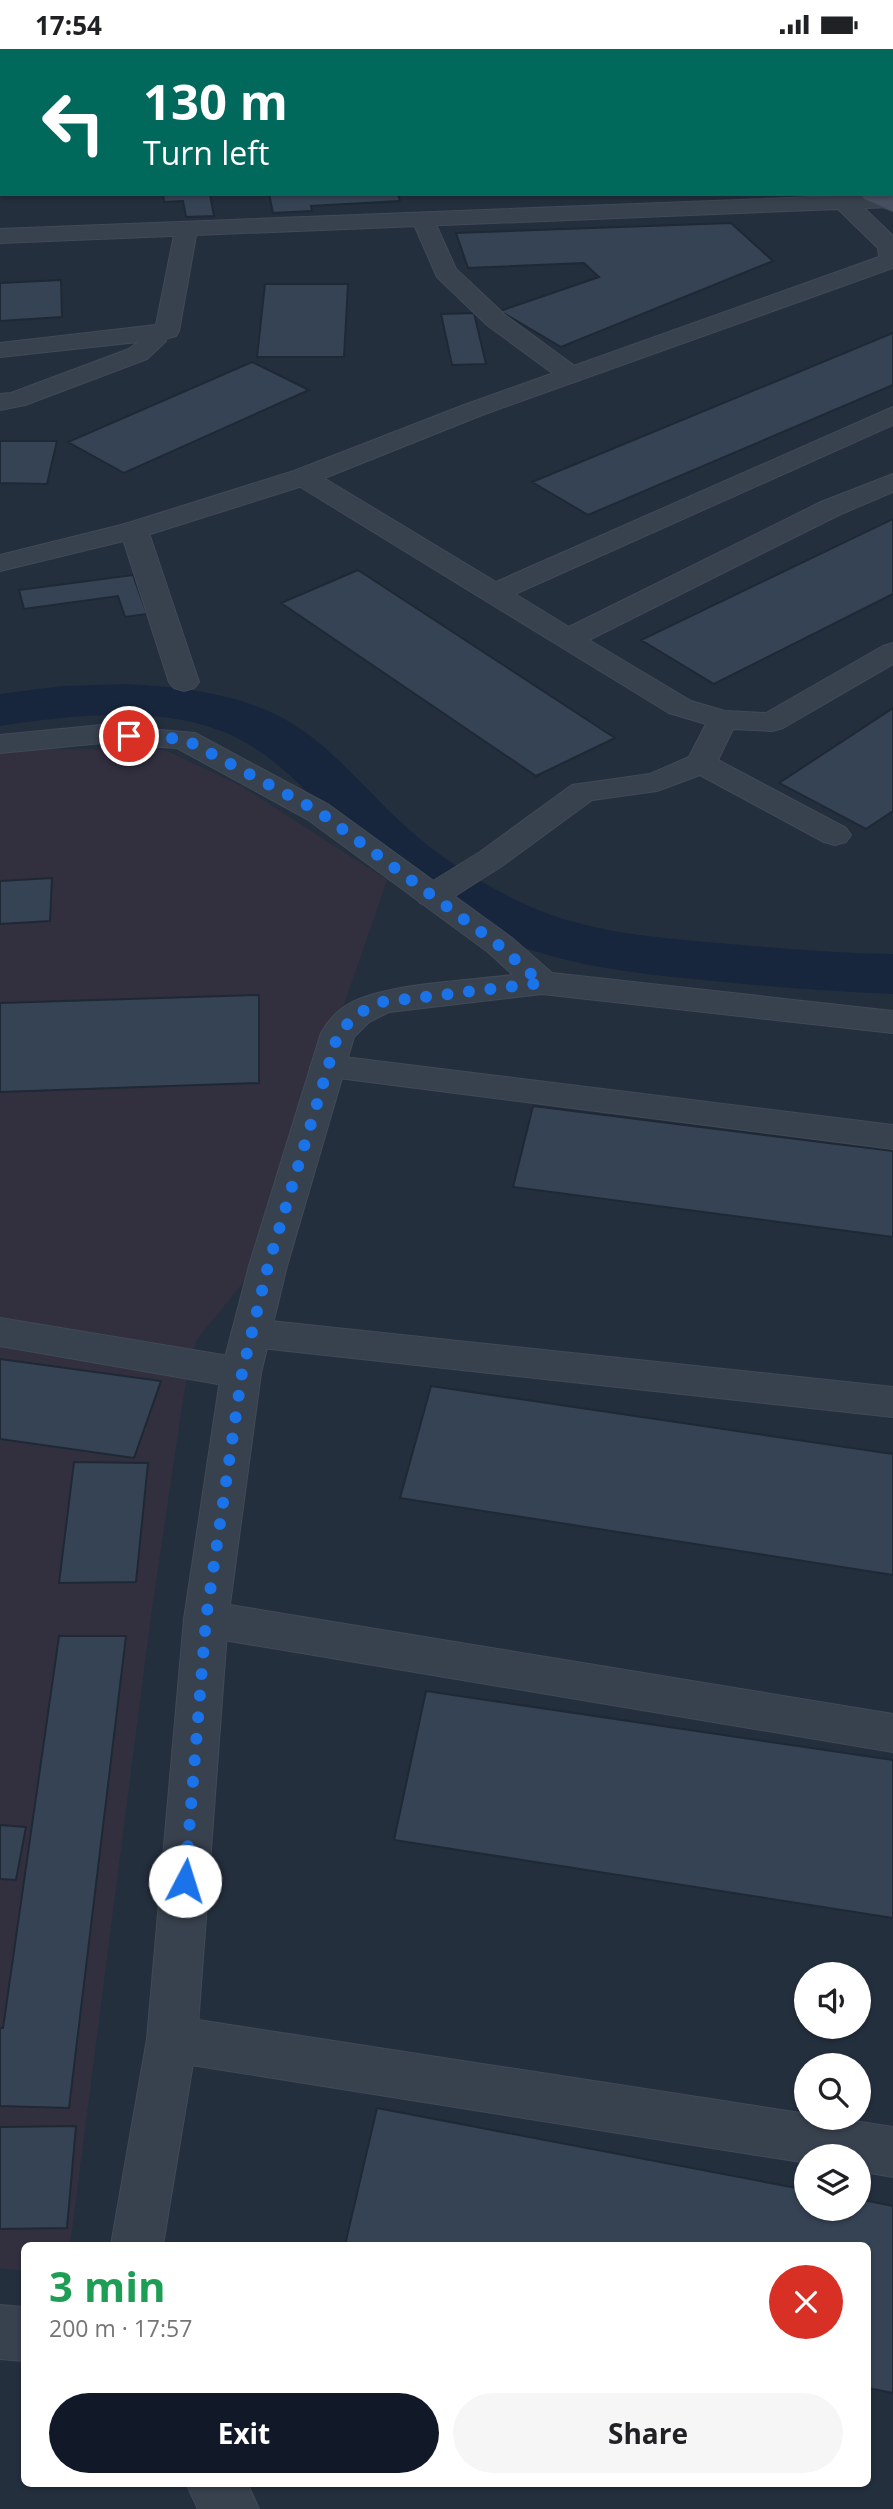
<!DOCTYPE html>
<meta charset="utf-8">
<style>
:root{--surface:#fff;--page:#f6f6f6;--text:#202124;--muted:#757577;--accent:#111827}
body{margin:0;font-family:"Open Sans",sans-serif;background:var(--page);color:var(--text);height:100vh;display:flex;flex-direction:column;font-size:26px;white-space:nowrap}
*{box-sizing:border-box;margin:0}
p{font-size:23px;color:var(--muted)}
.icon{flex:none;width:38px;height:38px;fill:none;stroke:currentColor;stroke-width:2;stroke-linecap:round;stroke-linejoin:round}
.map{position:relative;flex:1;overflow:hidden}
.drawer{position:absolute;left:21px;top:2193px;width:850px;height:245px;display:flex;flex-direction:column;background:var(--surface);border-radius:10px;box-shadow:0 2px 5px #0004}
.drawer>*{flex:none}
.top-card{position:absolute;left:0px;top:0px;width:894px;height:147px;box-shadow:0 2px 5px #0004;background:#00695c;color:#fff;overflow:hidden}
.fabs{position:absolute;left:794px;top:1913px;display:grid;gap:14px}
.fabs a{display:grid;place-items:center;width:77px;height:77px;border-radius:50%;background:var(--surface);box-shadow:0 2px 5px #0004;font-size:35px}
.pin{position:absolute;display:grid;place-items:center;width:60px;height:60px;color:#fff;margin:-30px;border:4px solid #fff;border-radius:50%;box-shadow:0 2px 7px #0007}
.me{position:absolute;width:77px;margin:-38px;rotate:5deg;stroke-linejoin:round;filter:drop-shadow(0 0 5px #0008)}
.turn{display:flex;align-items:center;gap:24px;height:147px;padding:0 28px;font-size:32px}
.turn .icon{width:91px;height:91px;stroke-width:2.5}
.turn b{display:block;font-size:49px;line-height:60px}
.round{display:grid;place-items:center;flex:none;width:74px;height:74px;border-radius:37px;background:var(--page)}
.headline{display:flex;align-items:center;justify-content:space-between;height:119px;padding:0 28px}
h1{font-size:42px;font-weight:700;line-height:52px;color:#1e9e55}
.primary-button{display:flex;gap:14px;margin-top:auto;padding:14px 28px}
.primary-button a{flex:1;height:80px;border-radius:42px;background:var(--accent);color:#fff;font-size:28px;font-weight:700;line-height:80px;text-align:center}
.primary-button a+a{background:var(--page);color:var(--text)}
.status{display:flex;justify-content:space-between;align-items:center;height:49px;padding:0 35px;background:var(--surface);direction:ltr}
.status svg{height:19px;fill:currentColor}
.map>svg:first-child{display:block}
</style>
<div class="status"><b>17:54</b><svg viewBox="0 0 49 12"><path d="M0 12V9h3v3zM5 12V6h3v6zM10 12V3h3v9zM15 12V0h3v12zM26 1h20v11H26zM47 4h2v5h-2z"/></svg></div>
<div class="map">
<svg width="893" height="2460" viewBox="0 0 893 2460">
<rect width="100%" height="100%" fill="#242f3e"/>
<path fill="#32303f" d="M 28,700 L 165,701 L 241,737 L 387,831 L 251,1224 L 197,1290 L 188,1317 L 151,1566 L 70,2196 L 24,2196 L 24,2222 L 0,2219 L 0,705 Z"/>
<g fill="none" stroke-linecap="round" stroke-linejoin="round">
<path fill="#17263c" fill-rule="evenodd" d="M 127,635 C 178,638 235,644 281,668 C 331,695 363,739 404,776 C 437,807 478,832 518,852 C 581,883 650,888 719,894 C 777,899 835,904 893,905 L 893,945 C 833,943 773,938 714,932 C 639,925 561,917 492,886 C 445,865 398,835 361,799 C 322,761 289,716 239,690 C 169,654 75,666 0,677 L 0,645 L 62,637 Z"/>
</g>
<path fill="#364354" stroke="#1f2835" stroke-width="2" d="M 85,0 L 280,0 L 280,2 L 85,2 Z
M 745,0 L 888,0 L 893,1 L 893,36 L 892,2 Z
M 163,145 L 210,145 L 214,167 L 186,168 L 183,152 L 164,153 Z
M 269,145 L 398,145 L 400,152 L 311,157 L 312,162 L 273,164 Z
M 731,174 L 773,212 L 561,298 L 500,262 L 599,228 L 584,214 L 468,219 L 456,184 Z
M 61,231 L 62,268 L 0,272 L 0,234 Z
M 265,235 L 348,235 L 344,308 L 257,308 Z
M 474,264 L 486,315 L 452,316 L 441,265 Z
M 893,284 L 893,336 L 588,466 L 532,433 Z
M 252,313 L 309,341 L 124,424 L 68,393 Z
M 0,392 L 57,392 L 47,435 L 0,434 Z
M 893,470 L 893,545 L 714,635 L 641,591 Z
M 358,521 L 615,689 L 536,727 L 281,554 Z
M 133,526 L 147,565 L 125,568 L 118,547 L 24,560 L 19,541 Z
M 893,659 L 893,762 L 866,780 L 779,734 Z
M 52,829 L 50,872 L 0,875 L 0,832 Z
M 259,946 L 259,1034 L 0,1043 L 0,954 Z
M 533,1057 L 893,1102 L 893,1188 L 513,1138 Z
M 0,1310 L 161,1332 L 134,1409 L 0,1390 Z
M 431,1337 L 893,1405 L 893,1526 L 400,1449 Z
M 74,1413 L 148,1414 L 136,1533 L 59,1534 Z
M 59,1587 L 126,1587 L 69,2059 L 0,2057 L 0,1979 L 3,1979 Z
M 426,1642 L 893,1711 L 893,1869 L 394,1791 Z
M 0,1776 L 26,1778 L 16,1831 L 0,1830 Z
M 377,2059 L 807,2141 L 807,2160 L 859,2160 L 859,2150 L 893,2157 L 893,2344 L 868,2339 L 868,2196 L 345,2196 Z
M 76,2077 L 67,2179 L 0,2180 L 0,2078 Z"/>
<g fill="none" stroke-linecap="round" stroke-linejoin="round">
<defs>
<path id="lane" d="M 14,0 L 34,0 L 13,2 Z
M 294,0 L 314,0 L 314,2 L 294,2 Z
M 583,0 L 608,0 L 609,2 L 584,2 Z
M 630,0 L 652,0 L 629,2 Z
M 893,52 L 893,65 L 892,65 L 892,52 Z
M 892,97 L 893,97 L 893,111 L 892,111 Z
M 423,164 L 431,166 L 434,171 L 456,220 L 505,266 L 580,321 L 584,326 L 580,331 L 571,334 L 562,331 L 487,276 L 437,228 L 412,171 L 415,166 Z
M 186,174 L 194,176 L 197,181 L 179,282 L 176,287 L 165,290 L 166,292 L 147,310 L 25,356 L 0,361 L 0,345 L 11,344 L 129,300 L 138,293 L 0,308 L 0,294 L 156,276 L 175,181 L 178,176 Z
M 893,358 L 893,376 L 515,545 L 569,578 L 821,453 L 893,425 L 893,443 L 841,465 L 589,591 L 691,652 L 725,662 L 766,664 L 883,597 L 893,594 L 893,615 L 783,679 L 772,682 L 733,680 L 718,711 L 846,779 L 851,786 L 846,793 L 835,796 L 824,793 L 700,726 L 657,742 L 592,751 L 502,817 L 444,854 L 432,857 L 420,854 L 416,847 L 420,840 L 480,803 L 572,736 L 650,725 L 689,708 L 706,675 L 669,664 L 294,434 L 290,428 L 294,422 L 303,420 L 312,422 L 496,533 Z
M 134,473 L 144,475 L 148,481 L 199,633 L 194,639 L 184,642 L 174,639 L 169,633 L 120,481 L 124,475 Z
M 328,1006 L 893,1076 L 893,1100 L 315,1026 L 310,1018 L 315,1010 Z
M 0,1269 L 241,1309 L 255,1313 L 261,1324 L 255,1335 L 241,1339 L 0,1297 Z
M 251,1270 L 893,1338 L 893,1368 L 251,1298 L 237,1294 L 231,1284 L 237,1274 Z
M 206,1552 L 893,1665 L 893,1703 L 206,1588 L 191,1583 L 184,1570 L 191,1557 Z
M 172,1967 L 807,2065 L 807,2068 L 829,2068 L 893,2078 L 893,2128 L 859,2122 L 859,2107 L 807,2107 L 807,2114 L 172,2013 L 154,2006 L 147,1990 L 154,1974 Z"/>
<path id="street" d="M 888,145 L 893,146 L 893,158 L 864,159 L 893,187 L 893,219 L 482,366 L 312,434 L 144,487 L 0,522 L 0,506 L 125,475 L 294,422 L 464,356 L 879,208 L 878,199 L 838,160 L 0,194 L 0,180 Z
M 102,676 L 195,684 L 329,756 L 512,889 L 552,924 L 893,962 L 893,984 L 542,945 L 389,963 L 369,973 L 354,988 L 287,1217 L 261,1324 L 228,1570 L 197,1990 L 163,2196 L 111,2196 L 147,1990 L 184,1570 L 221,1324 L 249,1217 L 321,984 C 327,974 337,962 347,956 C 384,934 468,932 513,926 L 488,903 L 307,770 L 177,699 L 102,694 L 0,704 L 0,686 Z
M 0,2256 L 24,2258 L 24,2312 L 0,2310 Z
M 186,2434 L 247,2434 L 259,2460 L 198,2460 Z"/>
<path id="secondary" d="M 475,0 L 499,0 L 500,2 L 476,2 Z
M 861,145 L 893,146 L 893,162 L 864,150 Z"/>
</defs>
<use href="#lane" stroke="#414a57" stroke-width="2"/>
<use href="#street" stroke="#414a57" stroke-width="2"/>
<use href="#secondary" stroke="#414a57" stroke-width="2"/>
<path stroke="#3f5557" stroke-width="2.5" stroke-dasharray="3.5 3.5" stroke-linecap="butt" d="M 426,0 L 431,2"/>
<use href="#lane" fill="#38414e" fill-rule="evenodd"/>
<use href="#street" fill="#38414e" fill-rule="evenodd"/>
<use href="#secondary" fill="#465061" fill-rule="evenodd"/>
</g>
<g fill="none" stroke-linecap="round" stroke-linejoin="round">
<path stroke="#1a73e8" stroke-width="12" stroke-dasharray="0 21.6" d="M 129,687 L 184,690 L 318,762 L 500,897 L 541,934 L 382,953 L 357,965 L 338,985 L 268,1217 L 242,1324 L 206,1570 L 185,1832"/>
</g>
</svg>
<div class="fabs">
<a><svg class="icon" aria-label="sound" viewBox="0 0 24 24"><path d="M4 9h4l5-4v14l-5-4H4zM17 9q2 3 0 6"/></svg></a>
<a><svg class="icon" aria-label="search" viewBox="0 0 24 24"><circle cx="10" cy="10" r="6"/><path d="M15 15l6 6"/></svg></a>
<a><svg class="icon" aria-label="layers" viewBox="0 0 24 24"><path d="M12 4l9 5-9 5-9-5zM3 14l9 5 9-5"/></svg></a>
</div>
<div class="pin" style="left:129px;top:687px;background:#d93025"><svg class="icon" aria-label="arrive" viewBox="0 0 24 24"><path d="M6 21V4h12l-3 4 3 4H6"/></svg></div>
<svg class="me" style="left:185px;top:1832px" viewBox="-20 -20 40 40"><circle r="19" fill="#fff"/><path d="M0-13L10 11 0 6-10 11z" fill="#1a73e8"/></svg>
<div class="top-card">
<div class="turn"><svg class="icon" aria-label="left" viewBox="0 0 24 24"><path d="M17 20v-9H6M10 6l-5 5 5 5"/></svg><div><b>130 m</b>Turn left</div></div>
</div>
<section class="drawer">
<div class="headline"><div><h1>3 min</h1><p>200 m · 17:57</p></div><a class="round" style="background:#d93025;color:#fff"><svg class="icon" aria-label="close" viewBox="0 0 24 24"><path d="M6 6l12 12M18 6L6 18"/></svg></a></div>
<div class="primary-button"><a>Exit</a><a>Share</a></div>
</section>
</div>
